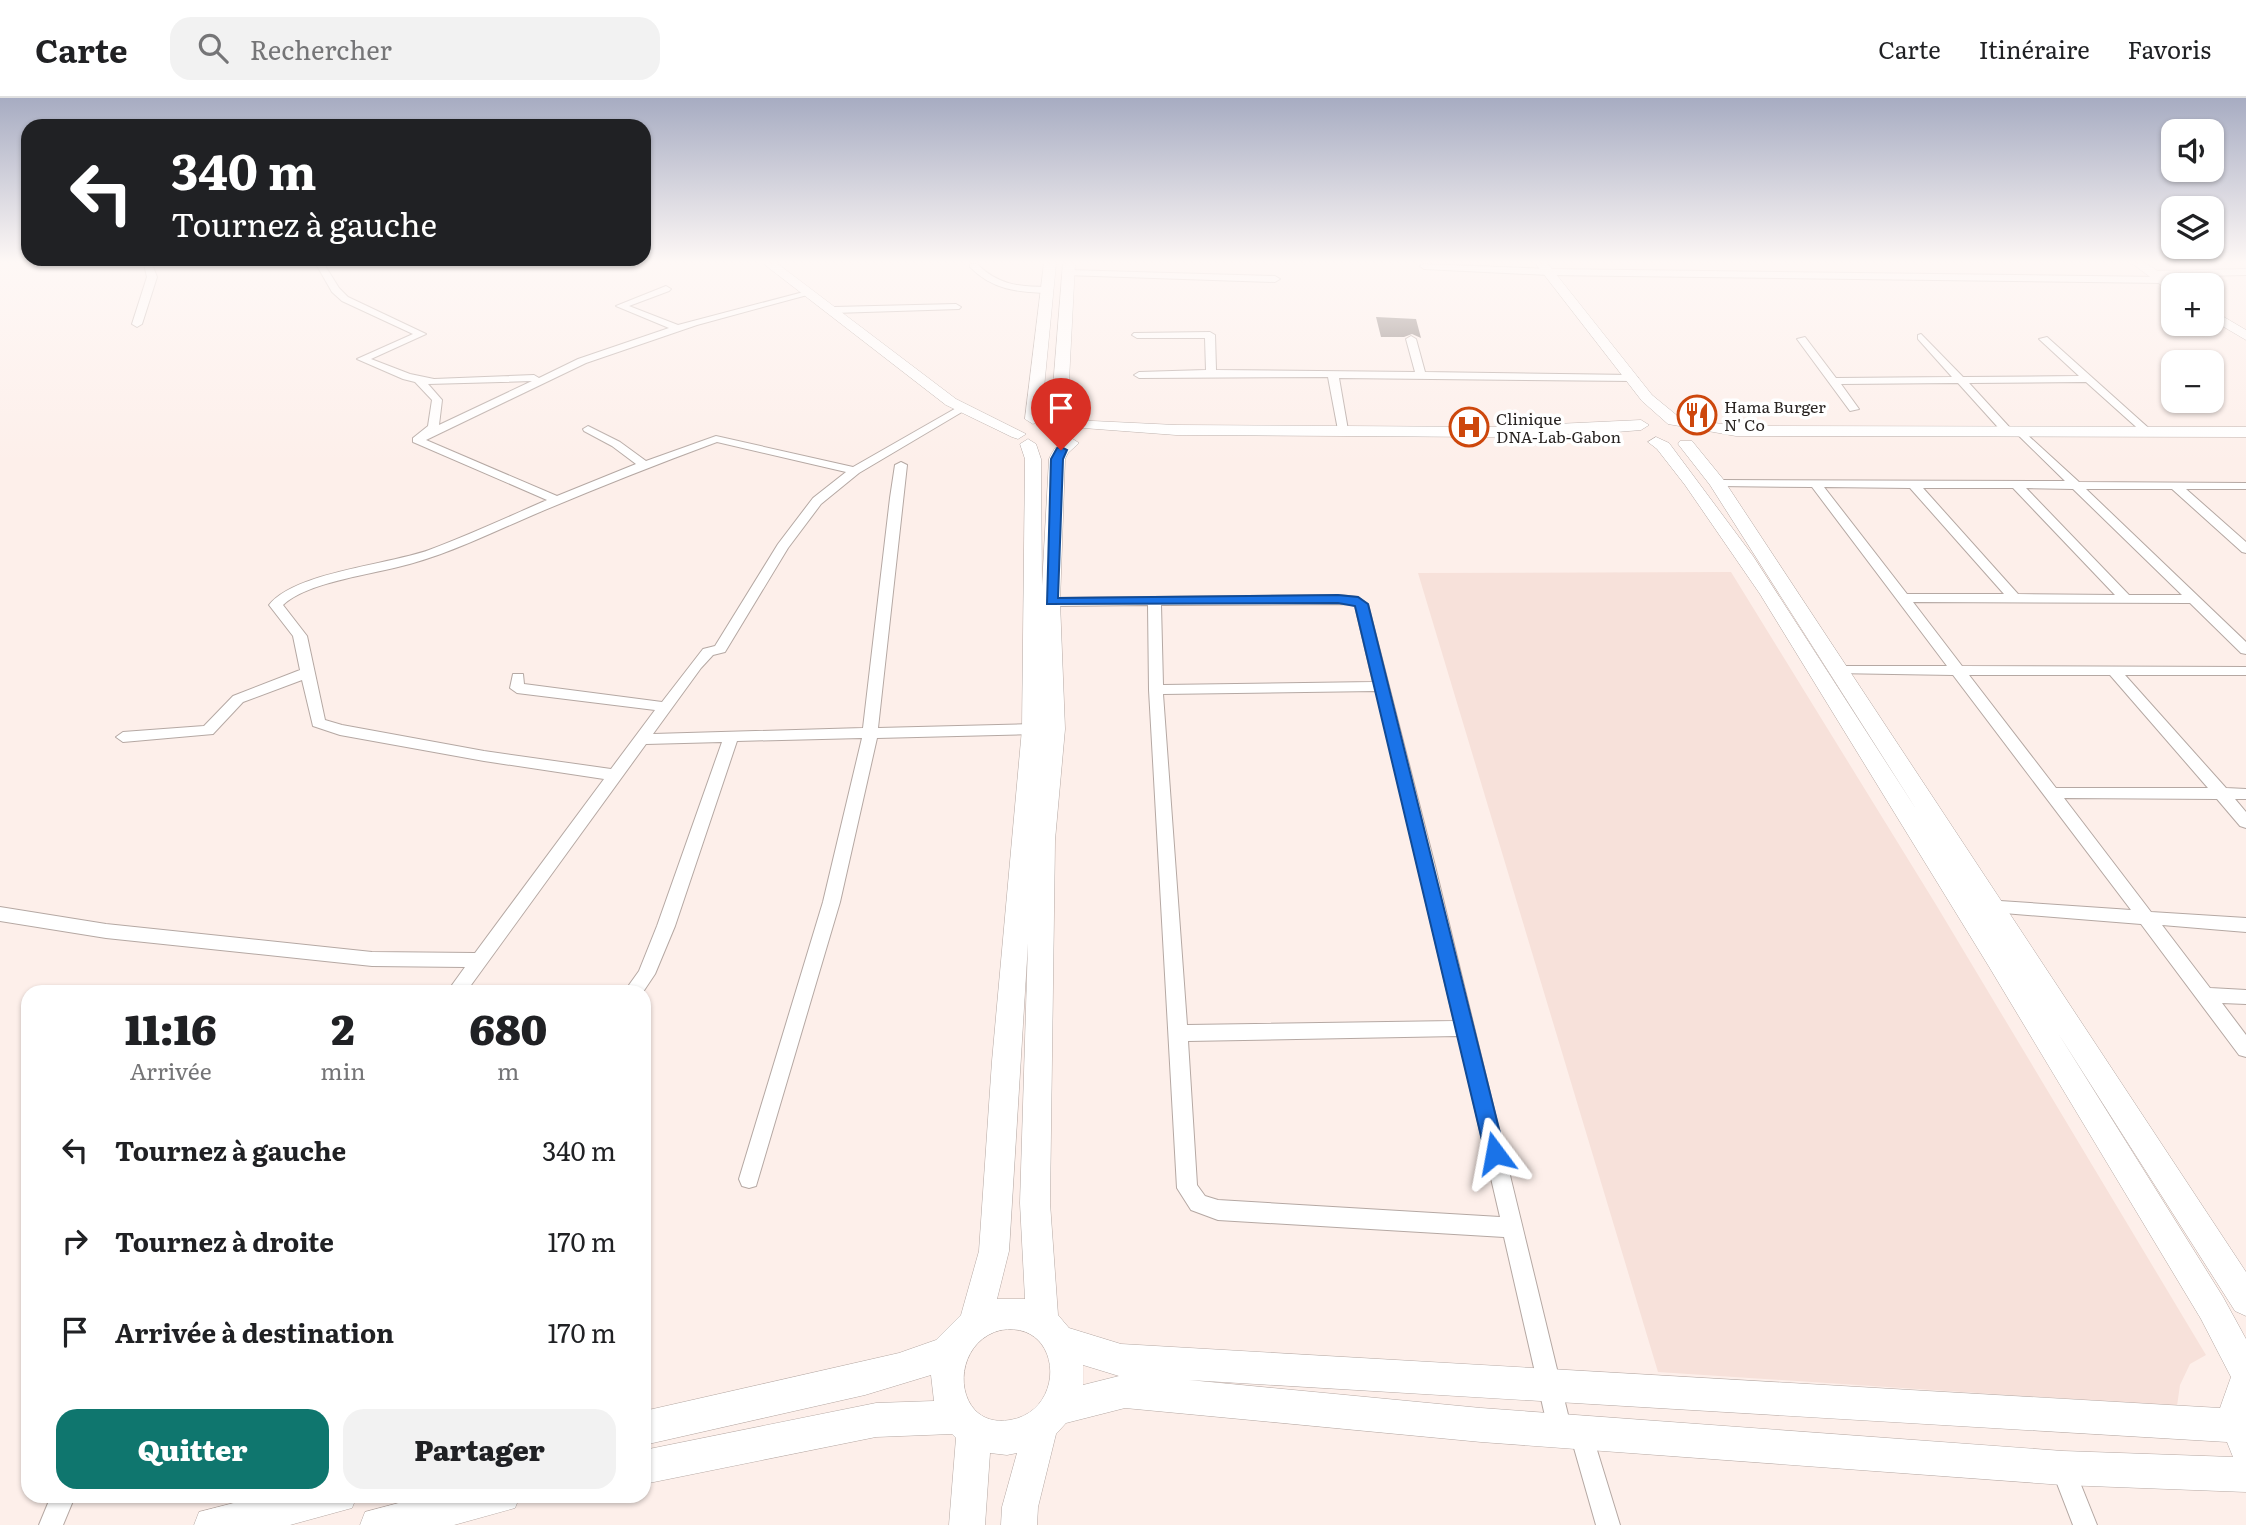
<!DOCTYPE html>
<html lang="fr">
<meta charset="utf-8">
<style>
:root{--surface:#fff;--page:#f2f2f2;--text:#202124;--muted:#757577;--line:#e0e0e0;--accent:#0f766e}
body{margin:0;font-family:Literata,serif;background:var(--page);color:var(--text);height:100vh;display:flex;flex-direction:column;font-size:26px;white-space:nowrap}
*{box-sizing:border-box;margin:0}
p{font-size:23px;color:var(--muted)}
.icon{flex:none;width:38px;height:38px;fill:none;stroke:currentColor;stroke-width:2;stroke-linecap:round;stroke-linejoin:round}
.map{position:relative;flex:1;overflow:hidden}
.panel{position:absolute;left:21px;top:887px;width:630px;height:518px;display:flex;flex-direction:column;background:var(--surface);border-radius:21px;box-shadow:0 2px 5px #0004}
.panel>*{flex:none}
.banner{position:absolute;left:21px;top:21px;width:630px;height:147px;border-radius:21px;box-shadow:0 2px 5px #0004;background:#202124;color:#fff;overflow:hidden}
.fabs{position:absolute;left:2161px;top:21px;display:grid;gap:14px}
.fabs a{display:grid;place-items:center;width:63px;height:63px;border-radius:14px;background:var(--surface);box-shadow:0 2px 5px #0004;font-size:35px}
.pin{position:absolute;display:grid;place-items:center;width:60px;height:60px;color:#fff;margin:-72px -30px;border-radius:50% 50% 50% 0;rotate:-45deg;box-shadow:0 0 7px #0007}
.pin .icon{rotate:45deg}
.me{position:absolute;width:77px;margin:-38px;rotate:347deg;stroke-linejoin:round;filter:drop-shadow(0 0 5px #0008)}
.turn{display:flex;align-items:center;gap:24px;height:147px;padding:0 35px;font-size:32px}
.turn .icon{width:91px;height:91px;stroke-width:2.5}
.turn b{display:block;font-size:49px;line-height:60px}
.eta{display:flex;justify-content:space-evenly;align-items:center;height:119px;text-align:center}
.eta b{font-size:42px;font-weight:800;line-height:49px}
.action{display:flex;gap:14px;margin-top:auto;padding:14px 35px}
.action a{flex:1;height:80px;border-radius:21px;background:var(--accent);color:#fff;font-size:28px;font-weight:800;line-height:80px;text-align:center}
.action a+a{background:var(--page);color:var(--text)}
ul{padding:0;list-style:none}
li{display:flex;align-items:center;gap:21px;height:91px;padding:0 35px}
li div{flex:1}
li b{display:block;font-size:26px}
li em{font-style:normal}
header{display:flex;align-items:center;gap:42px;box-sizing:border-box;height:98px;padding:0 35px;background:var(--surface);border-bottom:2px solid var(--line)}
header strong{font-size:33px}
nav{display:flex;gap:38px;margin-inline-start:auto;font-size:24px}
.search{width:490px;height:63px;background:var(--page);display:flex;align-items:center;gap:18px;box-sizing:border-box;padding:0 24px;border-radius:21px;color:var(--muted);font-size:26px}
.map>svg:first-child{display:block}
</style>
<header>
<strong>Carte</strong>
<div class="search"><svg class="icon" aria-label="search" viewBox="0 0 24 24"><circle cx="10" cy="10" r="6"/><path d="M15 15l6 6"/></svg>Rechercher</div>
<nav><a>Carte</a><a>Itinéraire</a><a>Favoris</a></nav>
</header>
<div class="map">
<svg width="2246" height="1427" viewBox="0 0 2246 1427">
<rect width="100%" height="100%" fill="#fdefea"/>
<path fill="#f7e1da" d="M 1731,474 L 1935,805 L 2206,1257 L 2190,1266 L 2180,1287 L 2177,1308 L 1658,1274 L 1418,475 Z"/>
<path fill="#817571" d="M 1376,219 L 1416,221 L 1421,240 L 1412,236 L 1404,239 L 1381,239 Z"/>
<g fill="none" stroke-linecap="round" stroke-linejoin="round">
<defs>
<path id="street" d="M 144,166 L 152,166 L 157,179 L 142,226 L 137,229 L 132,226 L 147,179 Z
M 316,166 L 324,166 L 339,190 L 348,199 L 426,236 L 371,261 L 410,276 L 434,281 L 534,277 L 539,280 L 578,261 L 669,230 L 616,208 L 666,188 L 671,191 L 669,193 L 629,208 L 678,227 L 811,192 L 811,196 L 697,227 L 586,265 L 426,342 L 557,398 L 636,366 L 612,348 L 584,333 L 583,331 L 588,328 L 620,344 L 646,363 L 716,338 L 853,369 L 958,309 L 967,311 L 859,375 L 821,406 L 788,450 L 725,554 L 713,557 L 701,570 L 653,636 L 863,630 L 890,400 L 895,367 L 901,364 L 907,367 L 878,630 L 1033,626 L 1040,631 L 1033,636 L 877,640 L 840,804 L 756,1088 L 749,1090 L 742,1088 L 739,1081 L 823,804 L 862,640 L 737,643 L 675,828 L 655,876 L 643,894 L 624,894 L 639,873 L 657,828 L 722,644 L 646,646 L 466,894 L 447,894 L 465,869 L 372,868 L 106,840 L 0,823 L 0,809 L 106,826 L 372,854 L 475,855 L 604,681 L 484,663 L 340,637 L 313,628 L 302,582 L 243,604 L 213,636 L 123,644 L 116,639 L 123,634 L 204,628 L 233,598 L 300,572 L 293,538 L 269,507 C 295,474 388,467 429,452 C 469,437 508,419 547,402 L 413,344 L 413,340 L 428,328 L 432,302 L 415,284 L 403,281 L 357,261 L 413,236 L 342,203 L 332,194 ZM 532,283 L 439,327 L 442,302 L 428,286 ZM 717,344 L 846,374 L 813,400 L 778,446 L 715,548 L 703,551 L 662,604 L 524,586 L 523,576 L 513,576 L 510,590 L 517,595 L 655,612 L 611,671 L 484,653 L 342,627 L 325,622 L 307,538 L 283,507 C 306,485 367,477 398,469 C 445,458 489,436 533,417 C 594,391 655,367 717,344 Z
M 970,166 L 977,166 C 998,187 1019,189 1048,189 L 1053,192 L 1048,195 C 1017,194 993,192 970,169 Z
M 1423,166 L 1551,171 L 2163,179 L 2168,182 L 2163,185 L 1549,177 L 1424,171 L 1420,168 Z
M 2246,171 L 2246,177 L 2154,179 L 2150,176 L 2154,173 Z
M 1068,172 L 1275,178 L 1280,181 L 1275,184 L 1065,177 L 1065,173 Z
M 956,206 L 961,209 L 959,211 L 834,215 L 829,212 L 834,209 Z
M 1210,234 L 1215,237 L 1216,272 L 1415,274 L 1406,241 L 1411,238 L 1416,241 L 1425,274 L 1633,277 L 1638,280 L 1633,283 L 1339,280 L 1348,332 L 1343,335 L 1338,332 L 1328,279 L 1139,280 L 1134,277 L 1139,274 L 1206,272 L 1205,240 L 1137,240 L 1132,237 L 1134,235 Z
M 1921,236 L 1963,279 L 2079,278 L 2039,241 L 2047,239 L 2153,334 L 2144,336 L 2086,284 L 1969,285 L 2012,332 L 2013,334 L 2008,337 L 2004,336 L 1958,285 L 1841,286 L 1859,311 L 1850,313 L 1797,241 L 1805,239 L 1836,280 L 1952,279 L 1918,241 L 1918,237 Z
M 2021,331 L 2079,384 L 2246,385 L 2246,391 L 2186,391 L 2246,444 L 2246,455 L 2242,454 L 2172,391 L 2086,391 L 2246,544 L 2246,556 L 2241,555 L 2190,505 L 1913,504 L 1962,568 L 2246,569 L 2246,577 L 2125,577 L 2226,690 L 2246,691 L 2246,701 L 2235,701 L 2246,714 L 2246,730 L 2240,728 L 2217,701 L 2064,700 L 2151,814 L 2246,820 L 2246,834 L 2162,827 L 2210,890 L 2246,892 L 2246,906 L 2222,905 L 2246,937 L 2246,959 L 2239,957 L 2141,826 L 1979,813 L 1977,808 L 1979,803 L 1985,802 L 2131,812 L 1953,577 L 1833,575 L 1831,572 L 1833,569 L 1838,568 L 1947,568 L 1812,389 L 1717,388 L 1711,385 L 1717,382 L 2065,383 L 2017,336 L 2016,334 ZM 1824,389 L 1910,390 L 2004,496 L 1907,496 ZM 1923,390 L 2013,390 L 2115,497 L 2018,496 ZM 2026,390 L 2073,391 L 2182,497 L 2129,497 ZM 1969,577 L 2110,577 L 2208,690 L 2056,690 Z
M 1338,497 L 1358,499 L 1368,506 L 1435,768 L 1571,1329 L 1581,1322 L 1589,1326 L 1620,1427 L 1596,1427 L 1570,1336 L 1568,1339 L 1560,1343 L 1552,1339 L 1548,1331 L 1504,1139 L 1218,1122 L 1191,1112 L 1177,1090 L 1149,592 L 1148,507 L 1051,508 L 1044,504 L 1051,500 ZM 1350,506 L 1355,508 L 1373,584 L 1163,587 L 1161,507 ZM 1376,593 L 1454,923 L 1187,927 L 1163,596 ZM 1458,938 L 1500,1119 L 1218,1102 L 1205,1098 L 1197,1087 L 1188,943 Z
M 2063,1358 L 2071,1362 L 2097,1427 L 2073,1427 L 2051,1370 L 2055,1362 Z
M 51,1398 L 75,1398 L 63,1427 L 39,1427 Z"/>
<path id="secondary" d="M 764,166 L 778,166 L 956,301 L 1026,336 L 1018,341 L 1012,339 L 946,307 Z
M 1044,166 L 1056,166 L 1041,321 L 1033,326 L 1025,321 Z
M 1063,166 L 1075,166 L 1068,302 L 1072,322 L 1176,327 L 1492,329 L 1641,322 L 1649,327 L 1641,332 L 1604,335 L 1492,339 L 1176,337 L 1070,329 L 1070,324 L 1060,323 L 1052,302 Z
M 1536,166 L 1548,166 L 1652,297 L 1680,320 L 1736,328 L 2246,329 L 2246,339 L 1736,338 L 1668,326 L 1642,303 Z
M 2133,166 L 2147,166 L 2179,187 L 2174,187 L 2174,194 L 2169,193 Z
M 2212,212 L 2246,232 L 2246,242 L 2212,222 Z
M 1656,339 L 1669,345 L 1753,458 L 1918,714 L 1710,387 L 1678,346 L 1680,343 L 1692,343 L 1723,381 L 2246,1174 L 2246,1218 L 2235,1213 L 2058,935 L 2223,1199 L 2246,1241 L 2246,1394 L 2063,1387 L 1481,1344 L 1125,1310 L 1066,1325 L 1056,1336 L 1038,1409 L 1037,1427 L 1001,1427 L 1002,1409 L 1017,1355 L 1007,1357 L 990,1355 L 985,1427 L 949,1427 L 956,1340 L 952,1336 L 876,1339 L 644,1386 L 644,1352 L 876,1305 L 934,1303 L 931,1277 L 865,1297 L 644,1347 L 644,1313 L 899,1255 L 936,1242 L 961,1217 L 979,1153 L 992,963 L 1022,631 L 1025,361 L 1020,346 L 1028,341 L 1036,346 L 1041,361 L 1042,488 L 1049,361 C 1054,350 1059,343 1071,340 L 1079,345 L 1068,355 L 1065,361 L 1060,504 L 1065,631 L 1055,742 L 1050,1105 L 1058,1217 L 1069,1230 L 1121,1246 L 2220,1310 L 2231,1279 L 2201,1221 L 1988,867 L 1760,496 L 1685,387 L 1657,351 L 1648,344 ZM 1028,845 L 1020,1105 L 1025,1201 L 997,1201 L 1009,1153 ZM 1001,1232 C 1063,1222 1067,1313 1010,1322 C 953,1332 947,1245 1001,1232 ZM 1083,1267 L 1119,1278 L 1083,1287 ZM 1189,1282 L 2227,1344 L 2233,1359 L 2063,1353 L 1481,1310 Z
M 261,1398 L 357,1398 L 352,1410 L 290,1427 L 194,1427 L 199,1414 Z
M 425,1398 L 520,1398 L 515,1410 L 454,1427 L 360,1427 L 365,1414 Z"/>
</defs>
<use href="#street" stroke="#b5a8a3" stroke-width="2"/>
<use href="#secondary" stroke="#b5a8a3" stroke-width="1"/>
<use href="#street" fill="#fff" fill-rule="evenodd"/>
<use href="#secondary" fill="#fff" fill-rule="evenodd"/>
</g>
<linearGradient id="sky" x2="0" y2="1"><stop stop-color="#a7acc2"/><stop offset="0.45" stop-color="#fef8f6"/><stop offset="1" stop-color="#fef8f6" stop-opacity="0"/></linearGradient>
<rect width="2246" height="365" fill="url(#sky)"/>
<path fill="#1a73e8" stroke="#114b97" stroke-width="2" d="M 1061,349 L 1067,352 L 1063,361 L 1058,500 L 1338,497 L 1358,499 L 1368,506 L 1505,1055 L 1502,1062 L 1495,1064 L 1488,1062 L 1485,1055 L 1355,508 L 1338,505 L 1047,506 L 1051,361 L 1057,350 Z"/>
<defs>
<symbol id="restaurant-ring" viewBox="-11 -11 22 22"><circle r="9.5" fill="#fff" stroke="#cd470c" stroke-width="1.5"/><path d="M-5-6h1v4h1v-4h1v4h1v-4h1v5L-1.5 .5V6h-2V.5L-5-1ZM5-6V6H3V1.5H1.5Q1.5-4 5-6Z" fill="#cd470c"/></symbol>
<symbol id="hospital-ring" viewBox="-11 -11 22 22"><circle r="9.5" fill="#fff" stroke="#cd470c" stroke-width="1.5"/><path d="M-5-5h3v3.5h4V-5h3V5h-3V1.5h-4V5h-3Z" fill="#cd470c"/></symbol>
</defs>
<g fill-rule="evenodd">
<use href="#restaurant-ring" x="1675" y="295" width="44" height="44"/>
<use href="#hospital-ring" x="1447" y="307" width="44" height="44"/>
</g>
<g text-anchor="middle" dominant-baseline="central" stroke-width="7" stroke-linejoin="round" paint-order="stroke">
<g font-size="16" fill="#292422" stroke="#fff" text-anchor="start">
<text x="1724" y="308">Hama Burger<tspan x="1724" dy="18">N' Co</tspan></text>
<text x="1496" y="320">Clinique<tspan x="1496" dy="18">DNA-Lab-Gabon</tspan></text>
</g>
</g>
</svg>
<div class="fabs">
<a><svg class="icon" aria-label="sound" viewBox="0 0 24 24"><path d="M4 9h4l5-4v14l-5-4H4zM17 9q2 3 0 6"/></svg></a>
<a><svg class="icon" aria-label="layers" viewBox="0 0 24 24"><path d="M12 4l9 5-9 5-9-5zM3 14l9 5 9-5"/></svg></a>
<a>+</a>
<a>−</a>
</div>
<div class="pin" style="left:1061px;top:352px;background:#d93025"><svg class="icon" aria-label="arrive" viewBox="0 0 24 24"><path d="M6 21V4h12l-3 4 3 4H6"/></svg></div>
<svg class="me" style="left:1495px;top:1055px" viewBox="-20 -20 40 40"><path d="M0-17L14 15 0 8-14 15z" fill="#1a73e8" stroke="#fff" stroke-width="4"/></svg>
<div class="banner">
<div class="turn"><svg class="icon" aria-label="left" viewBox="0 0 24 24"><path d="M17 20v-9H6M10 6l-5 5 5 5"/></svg><div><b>340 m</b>Tournez à gauche</div></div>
</div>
<section class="panel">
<div class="eta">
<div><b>11:16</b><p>Arrivée</p></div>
<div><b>2</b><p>min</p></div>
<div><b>680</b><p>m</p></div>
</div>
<ul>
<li><svg class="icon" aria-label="left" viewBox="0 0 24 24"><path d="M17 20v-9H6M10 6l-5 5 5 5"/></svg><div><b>Tournez à gauche</b></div><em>340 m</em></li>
<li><svg class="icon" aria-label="right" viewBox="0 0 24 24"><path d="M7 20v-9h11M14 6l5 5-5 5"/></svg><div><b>Tournez à droite</b></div><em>170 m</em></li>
<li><svg class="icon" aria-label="arrive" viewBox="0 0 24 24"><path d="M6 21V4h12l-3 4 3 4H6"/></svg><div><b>Arrivée à destination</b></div><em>170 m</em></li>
</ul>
<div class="action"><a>Quitter</a><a>Partager</a></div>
</section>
</div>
